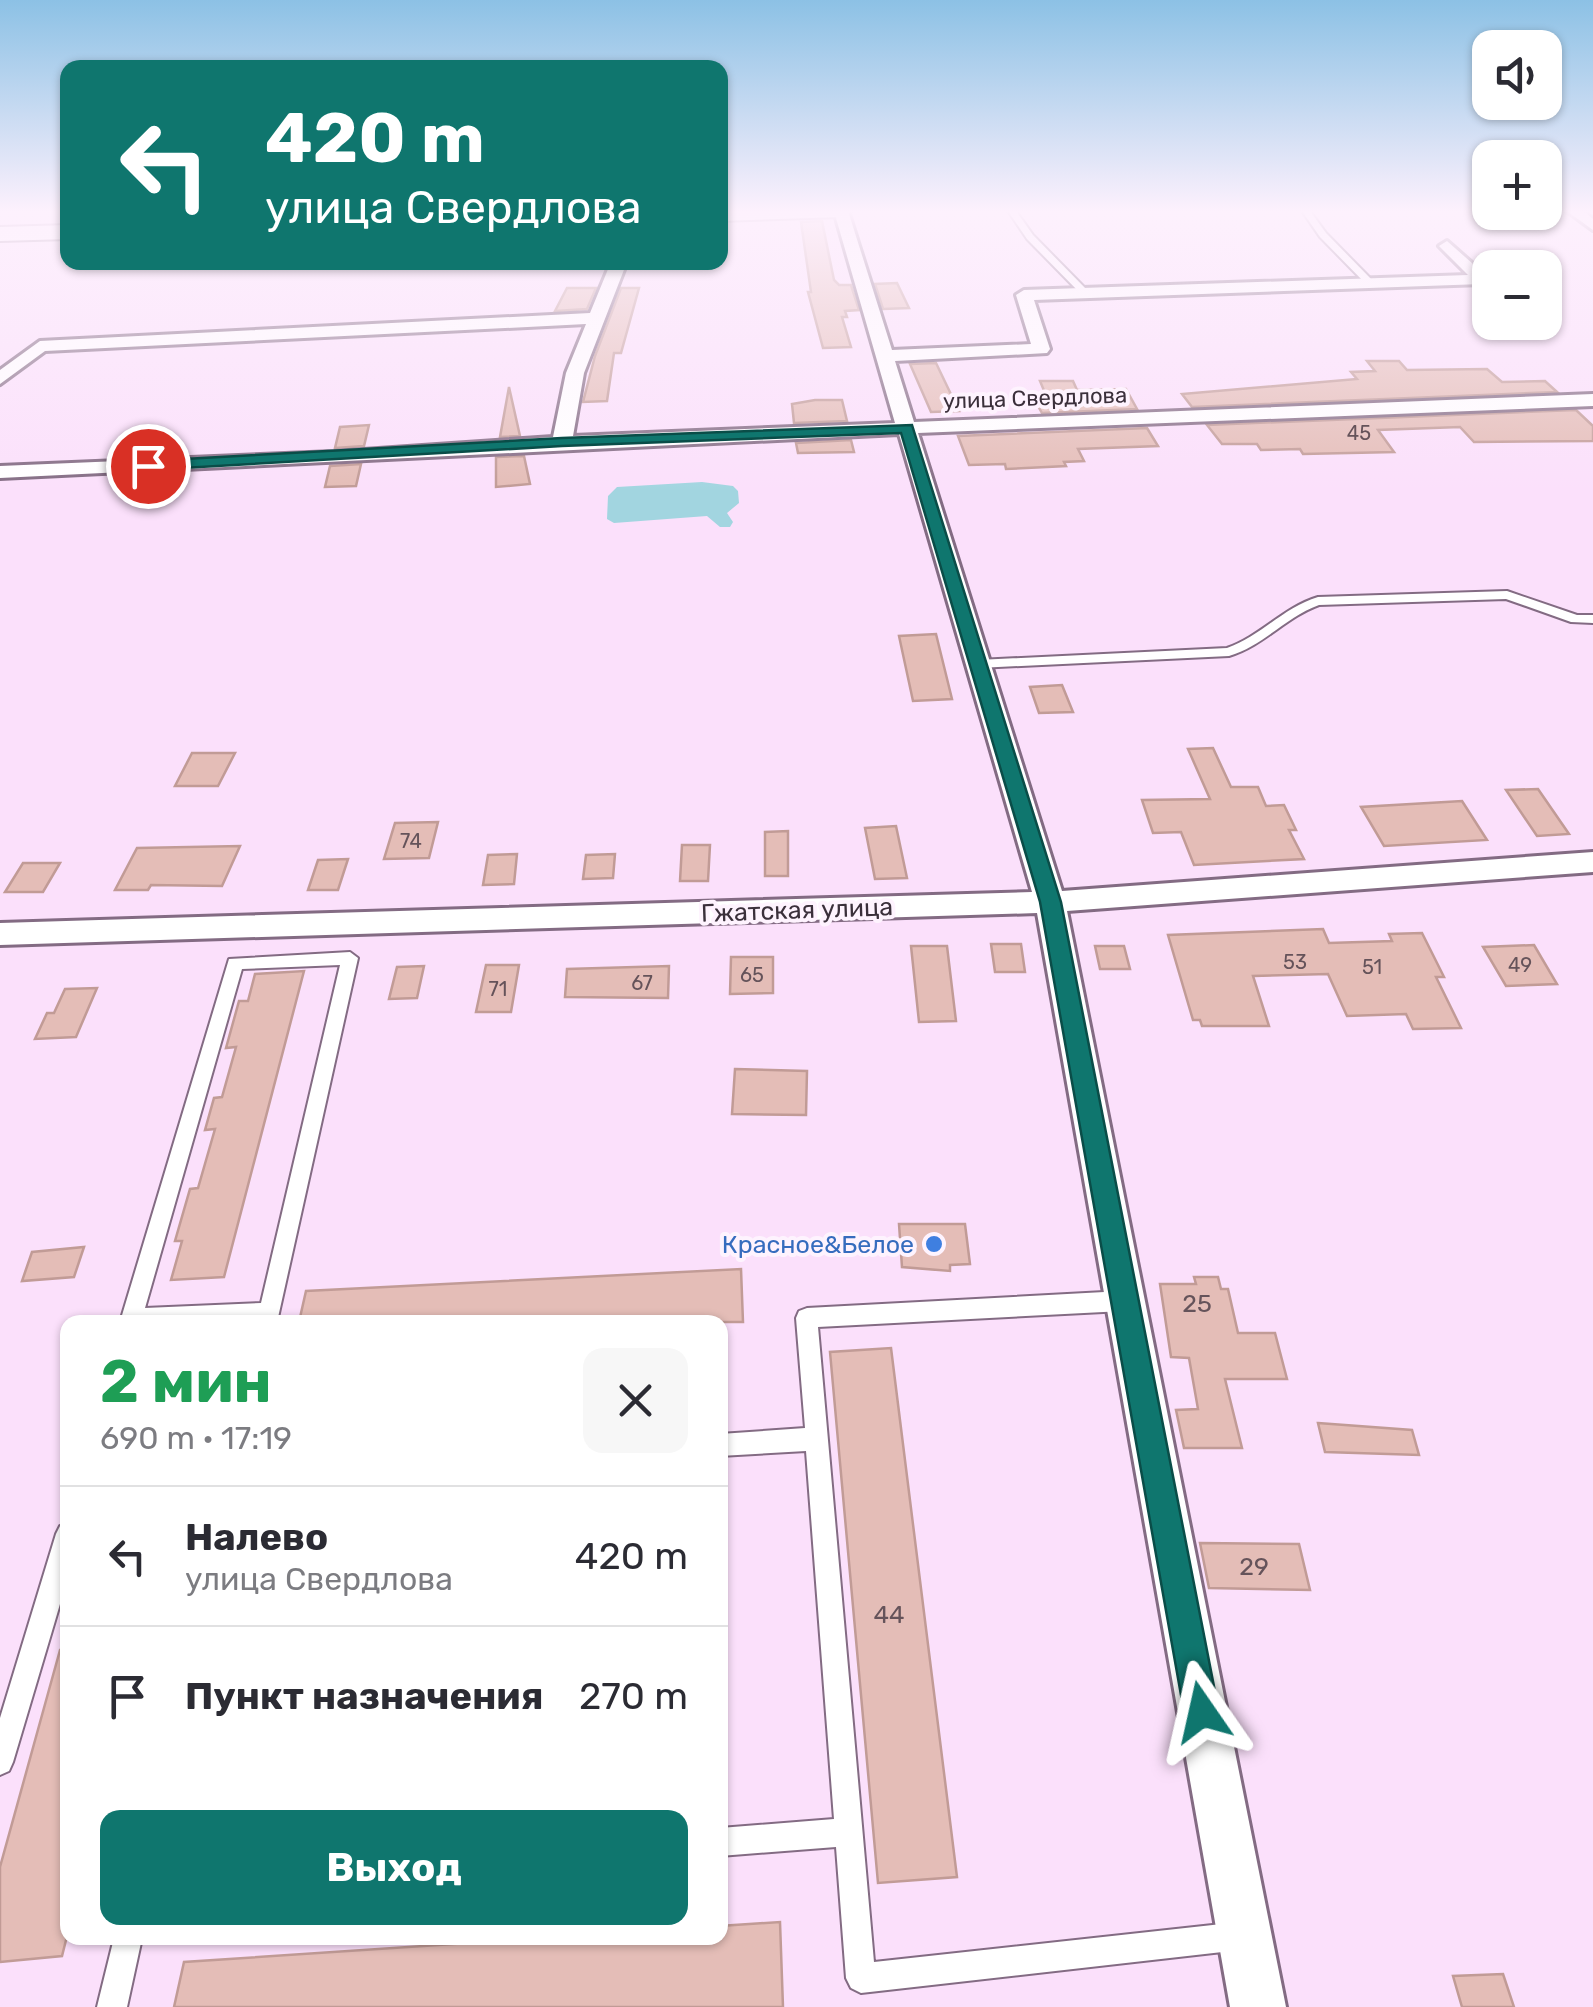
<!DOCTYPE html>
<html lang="ru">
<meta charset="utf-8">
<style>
:root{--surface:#fff;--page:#f7f7f7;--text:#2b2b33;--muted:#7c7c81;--line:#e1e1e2;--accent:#0f766e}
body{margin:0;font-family:Rubik,sans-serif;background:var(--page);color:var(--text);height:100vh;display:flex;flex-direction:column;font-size:38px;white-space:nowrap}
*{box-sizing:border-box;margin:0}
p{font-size:32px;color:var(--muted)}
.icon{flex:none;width:55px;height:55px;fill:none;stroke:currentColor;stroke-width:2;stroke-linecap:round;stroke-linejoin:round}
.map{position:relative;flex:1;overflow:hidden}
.drawer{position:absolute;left:60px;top:1315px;width:668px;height:630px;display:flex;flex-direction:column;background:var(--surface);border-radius:20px;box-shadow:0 2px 8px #0004}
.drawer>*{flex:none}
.top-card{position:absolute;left:60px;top:60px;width:668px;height:210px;border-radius:20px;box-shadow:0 2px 8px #0004;background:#0f766e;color:#fff;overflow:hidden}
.tools{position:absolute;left:1472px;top:30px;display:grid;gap:20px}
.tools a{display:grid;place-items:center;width:90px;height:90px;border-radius:20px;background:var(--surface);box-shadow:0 2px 8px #0004;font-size:50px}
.pin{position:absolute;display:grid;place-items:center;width:85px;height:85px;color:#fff;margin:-42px;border:5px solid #fff;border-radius:50%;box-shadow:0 2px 10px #0007}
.me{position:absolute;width:110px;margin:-55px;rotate:349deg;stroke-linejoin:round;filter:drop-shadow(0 0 8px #0008)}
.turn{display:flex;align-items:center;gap:35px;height:210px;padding:0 40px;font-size:45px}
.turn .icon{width:130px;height:130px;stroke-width:2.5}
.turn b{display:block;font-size:70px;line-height:85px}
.round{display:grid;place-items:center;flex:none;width:105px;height:105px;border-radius:20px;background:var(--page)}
.head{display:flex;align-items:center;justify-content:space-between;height:170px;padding:0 40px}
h1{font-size:60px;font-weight:700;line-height:75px;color:#1e9e55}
.button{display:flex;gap:20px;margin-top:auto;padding:20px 40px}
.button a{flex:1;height:115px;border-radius:20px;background:var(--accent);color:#fff;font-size:40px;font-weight:700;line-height:115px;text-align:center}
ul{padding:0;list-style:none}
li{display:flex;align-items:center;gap:30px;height:140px;padding:0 40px;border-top:2px solid var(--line)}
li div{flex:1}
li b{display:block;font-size:38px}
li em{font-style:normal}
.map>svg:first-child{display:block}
</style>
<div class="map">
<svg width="1593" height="2007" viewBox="0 0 1593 2007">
<rect width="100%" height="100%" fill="#fbe0fb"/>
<path fill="#a2d5e0" d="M 702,482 L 733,486 L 738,491 L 739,503 L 727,513 L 733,522 L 730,527 L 720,527 L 707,516 L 614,523 L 607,519 L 608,496 L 617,487 Z"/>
<path fill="#e4bdb7" stroke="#c19b96" stroke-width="2.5" d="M 822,221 L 834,280 L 839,285 L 851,285 L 859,310 L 845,311 L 847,317 L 842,317 L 851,347 L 823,348 L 808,292 L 811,292 L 801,222 Z
M 897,283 L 909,308 L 883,309 L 875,284 Z
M 567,288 L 596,288 L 587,309 L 555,311 Z
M 621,288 L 639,288 L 621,353 L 614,353 L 607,401 L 583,402 L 595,356 Z
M 1367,361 L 1399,361 L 1407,370 L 1487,369 L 1502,382 L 1545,381 L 1557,392 L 1192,407 L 1182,394 L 1357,379 L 1351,372 L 1375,371 Z
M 936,363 L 959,411 L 931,412 L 910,364 Z
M 1040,381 L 1073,381 L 1077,390 L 1126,389 L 1137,409 L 1042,413 L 1038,406 L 1050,405 Z
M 509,387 L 520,436 L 500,437 Z
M 815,400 L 842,400 L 847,421 L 794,423 L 792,404 Z
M 1576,410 L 1593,426 L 1593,441 L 1474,442 L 1460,427 L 1378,430 L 1394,452 L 1303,454 L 1300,449 L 1261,450 L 1257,444 L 1222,444 L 1207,425 Z
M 369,425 L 364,446 L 335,448 L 340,427 Z
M 1147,428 L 1158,446 L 1078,449 L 1084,461 L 1064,462 L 1066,466 L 1006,469 L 1005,464 L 969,465 L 958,436 Z
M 851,440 L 854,452 L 798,453 L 796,443 Z
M 524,456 L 530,484 L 496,487 L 496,457 Z
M 361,464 L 356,486 L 325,487 L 330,466 Z
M 936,634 L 952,699 L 913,701 L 899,636 Z
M 1062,685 L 1073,712 L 1039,713 L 1030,687 Z
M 1213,748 L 1231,787 L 1258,787 L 1266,806 L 1284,805 L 1296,830 L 1289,830 L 1304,859 L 1194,865 L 1181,832 L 1153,833 L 1142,800 L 1210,799 L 1188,749 Z
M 192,753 L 235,753 L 218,786 L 175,786 Z
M 1538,789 L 1569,834 L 1537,836 L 1506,790 Z
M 1462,801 L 1487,840 L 1384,846 L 1361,807 Z
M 438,822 L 429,858 L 384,859 L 395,823 Z
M 896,826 L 907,878 L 875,879 L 865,828 Z
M 788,831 L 788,876 L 765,876 L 765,832 Z
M 682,845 L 710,845 L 708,881 L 680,881 Z
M 240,846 L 222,886 L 151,885 L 148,890 L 115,890 L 137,848 Z
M 517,854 L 514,884 L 483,885 L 488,855 Z
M 615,854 L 613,878 L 583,879 L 586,855 Z
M 348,859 L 338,890 L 308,890 L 318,860 Z
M 23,863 L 60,863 L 43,892 L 5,892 Z
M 1323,929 L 1329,943 L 1392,941 L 1389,934 L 1422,933 L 1444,977 L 1436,977 L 1461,1028 L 1413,1029 L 1406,1014 L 1347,1016 L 1328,974 L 1253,976 L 1269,1026 L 1202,1026 L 1200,1020 L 1193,1020 L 1168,935 Z
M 991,944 L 1021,944 L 1025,972 L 995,972 Z
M 1534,945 L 1557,984 L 1506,986 L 1483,947 Z
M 911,946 L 947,946 L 956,1021 L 919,1022 Z
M 1095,946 L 1124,946 L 1130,969 L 1100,969 Z
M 731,957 L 773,957 L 773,993 L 730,994 Z
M 486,965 L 519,965 L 511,1012 L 476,1012 Z
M 424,966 L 417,998 L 389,999 L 397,967 Z
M 669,966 L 668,998 L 565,997 L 567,969 Z
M 304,971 L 224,1277 L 171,1280 L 182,1241 L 175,1241 L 190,1189 L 198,1188 L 215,1129 L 205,1130 L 214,1098 L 222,1097 L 236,1047 L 226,1048 L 239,1001 L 248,1001 L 255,974 Z
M 97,988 L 76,1037 L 35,1039 L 47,1013 L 54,1013 L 65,989 Z
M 735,1069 L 807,1071 L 806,1115 L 732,1114 Z
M 899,1224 L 965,1224 L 970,1264 L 950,1265 L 950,1271 L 902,1267 Z
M 84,1247 L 74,1277 L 22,1281 L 32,1252 Z
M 741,1269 L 743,1322 L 299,1322 L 306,1291 Z
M 1194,1277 L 1218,1277 L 1221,1289 L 1228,1289 L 1238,1333 L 1275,1333 L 1287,1379 L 1225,1379 L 1242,1448 L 1184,1448 L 1176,1410 L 1198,1409 L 1189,1358 L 1171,1357 L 1160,1284 L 1196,1284 Z
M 891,1348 L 957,1877 L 878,1883 L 830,1352 Z
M 1318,1423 L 1412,1430 L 1419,1455 L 1325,1452 Z
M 1200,1543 L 1299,1544 L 1310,1590 L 1209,1588 Z
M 60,1650 L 68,1651 L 68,1932 L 62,1956 L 0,1962 L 0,1867 Z
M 780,1922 L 783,2007 L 174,2007 L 184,1962 L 543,1938 L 720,1938 L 720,1926 Z
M 1503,1974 L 1514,2007 L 1462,2007 L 1453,1976 Z"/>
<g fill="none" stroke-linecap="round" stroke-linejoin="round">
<defs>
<path id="lane" d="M 1008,211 L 1016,211 L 1033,235 L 1088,291 L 1088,295 L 1082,295 L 1027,239 Z
M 1302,211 L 1310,211 L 1326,233 L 1373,281 L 1373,285 L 1367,285 L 1320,237 Z
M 1507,591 L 1577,615 L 1593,615 L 1593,623 L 1571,622 L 1506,599 L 1319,605 C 1286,617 1263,646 1229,656 L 978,668 L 971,664 L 978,660 L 1227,648 C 1261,636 1284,607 1318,597 Z
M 350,952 L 358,958 L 277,1322 L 120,1322 L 229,959 ZM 340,965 L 261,1303 L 145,1308 L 242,969 Z
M 1123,1291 L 1130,1294 L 1134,1301 L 1130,1308 L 1123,1311 L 818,1327 L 874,1962 L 1240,1922 L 1250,1926 L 1254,1936 L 1250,1946 L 1240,1950 L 861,1993 L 851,1988 L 846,1978 L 836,1847 L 720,1856 L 720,1828 L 834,1819 L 806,1451 L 720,1456 L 720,1434 L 805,1428 L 796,1318 L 799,1311 L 807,1308 Z
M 68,1522 L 68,1577 L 13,1762 L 9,1771 L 0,1775 L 0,1718 L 56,1534 L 60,1526 Z
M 114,1938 L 142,1938 L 127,2007 L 97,2007 Z"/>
<path id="street" d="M 834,211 L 848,211 L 892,350 L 1031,344 L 1016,295 L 1024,290 L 1468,275 L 1439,246 L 1447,241 L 1490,279 L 1482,284 L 1034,300 L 1050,349 L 1047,353 L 895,361 L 914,422 L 1593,394 L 1593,406 L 918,433 L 1062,891 L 1593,852 L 1593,872 L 1067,911 L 1286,2007 L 1230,2007 L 1037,913 L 0,945 L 0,923 L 1032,892 L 899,434 L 0,478 L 0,466 L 334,452 L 553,437 L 566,373 L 586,324 L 45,351 L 0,384 L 0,370 L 40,341 L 590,313 L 611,262 L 627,262 L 584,373 L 573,436 L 895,423 Z
M 1567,211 L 1583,211 L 1593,219 L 1593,230 Z"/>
<path id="secondary" d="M 720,211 L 852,211 L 841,217 L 720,221 Z
M 68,225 L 68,239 L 0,241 L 0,227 Z"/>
</defs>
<use href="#lane" stroke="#836b83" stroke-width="4"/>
<use href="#street" stroke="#836b83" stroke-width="6"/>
<use href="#secondary" stroke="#836b83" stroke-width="4"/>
<use href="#lane" fill="#fff" fill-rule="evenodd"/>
<use href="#street" fill="#fff" fill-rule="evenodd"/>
<use href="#secondary" fill="#fff" fill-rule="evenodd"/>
</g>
<linearGradient id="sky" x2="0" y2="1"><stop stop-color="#8cc1e5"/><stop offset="0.43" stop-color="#fdf1fd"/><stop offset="1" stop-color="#fdf1fd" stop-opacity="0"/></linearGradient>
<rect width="1593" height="492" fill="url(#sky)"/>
<path fill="#0f766e" stroke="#0a4d48" stroke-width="2.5" d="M 912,425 L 1061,902 L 1219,1712 L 1214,1724 L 1202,1729 L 1189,1724 L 1184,1712 L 1040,902 L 901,433 L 562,446 L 148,470 L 141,466 L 148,461 L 562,438 Z"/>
<circle fill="#3f7fe0" stroke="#fef3fe" stroke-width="4" cx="934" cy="1244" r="10"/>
<g text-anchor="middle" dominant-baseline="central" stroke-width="8" stroke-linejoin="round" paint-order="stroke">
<g font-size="20" fill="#65535a">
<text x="1359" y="433">45</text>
<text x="411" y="841">74</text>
<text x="1295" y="962">53</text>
<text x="1520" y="965">49</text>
<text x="1372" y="967">51</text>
<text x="752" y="975">65</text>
<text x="642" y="983">67</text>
<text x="498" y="989">71</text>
</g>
<g font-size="22" fill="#3b303b" stroke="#fef3fe">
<text transform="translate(1035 398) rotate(-2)">улица Свердлова</text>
</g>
<g font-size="25" fill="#3b303b" stroke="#fef3fe">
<text transform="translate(797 910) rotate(-2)">Гжатская улица</text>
</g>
<g font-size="25" fill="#366cbe" stroke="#fef3fe" text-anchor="end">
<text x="914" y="1244">Красное&amp;Белое</text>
</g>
<g font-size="25" fill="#65535a">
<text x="1197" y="1303">25</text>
<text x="1254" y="1566">29</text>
<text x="889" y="1614">44</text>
</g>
</g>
</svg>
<div class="tools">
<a><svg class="icon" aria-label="sound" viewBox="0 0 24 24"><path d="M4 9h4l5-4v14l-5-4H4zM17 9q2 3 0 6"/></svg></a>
<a>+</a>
<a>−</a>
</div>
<div class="pin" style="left:148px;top:466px;background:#d93025"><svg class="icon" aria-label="arrive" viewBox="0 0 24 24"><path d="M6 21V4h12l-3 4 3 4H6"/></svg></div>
<svg class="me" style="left:1202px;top:1712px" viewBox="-20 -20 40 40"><path d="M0-17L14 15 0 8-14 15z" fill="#0f766e" stroke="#fff" stroke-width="4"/></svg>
<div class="top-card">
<div class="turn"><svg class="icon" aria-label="left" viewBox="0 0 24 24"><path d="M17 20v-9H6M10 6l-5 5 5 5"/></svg><div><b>420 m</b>улица Свердлова</div></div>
</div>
<section class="drawer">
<div class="head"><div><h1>2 мин</h1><p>690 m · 17:19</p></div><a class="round"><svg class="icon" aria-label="close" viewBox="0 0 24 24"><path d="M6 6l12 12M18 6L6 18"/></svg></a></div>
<ul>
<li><svg class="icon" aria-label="left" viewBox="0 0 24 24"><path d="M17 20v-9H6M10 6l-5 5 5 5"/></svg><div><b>Налево</b><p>улица Свердлова</p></div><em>420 m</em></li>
<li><svg class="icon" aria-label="arrive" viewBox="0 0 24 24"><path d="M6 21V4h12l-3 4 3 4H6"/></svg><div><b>Пункт назначения</b></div><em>270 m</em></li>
</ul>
<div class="button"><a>Выход</a></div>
</section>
</div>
